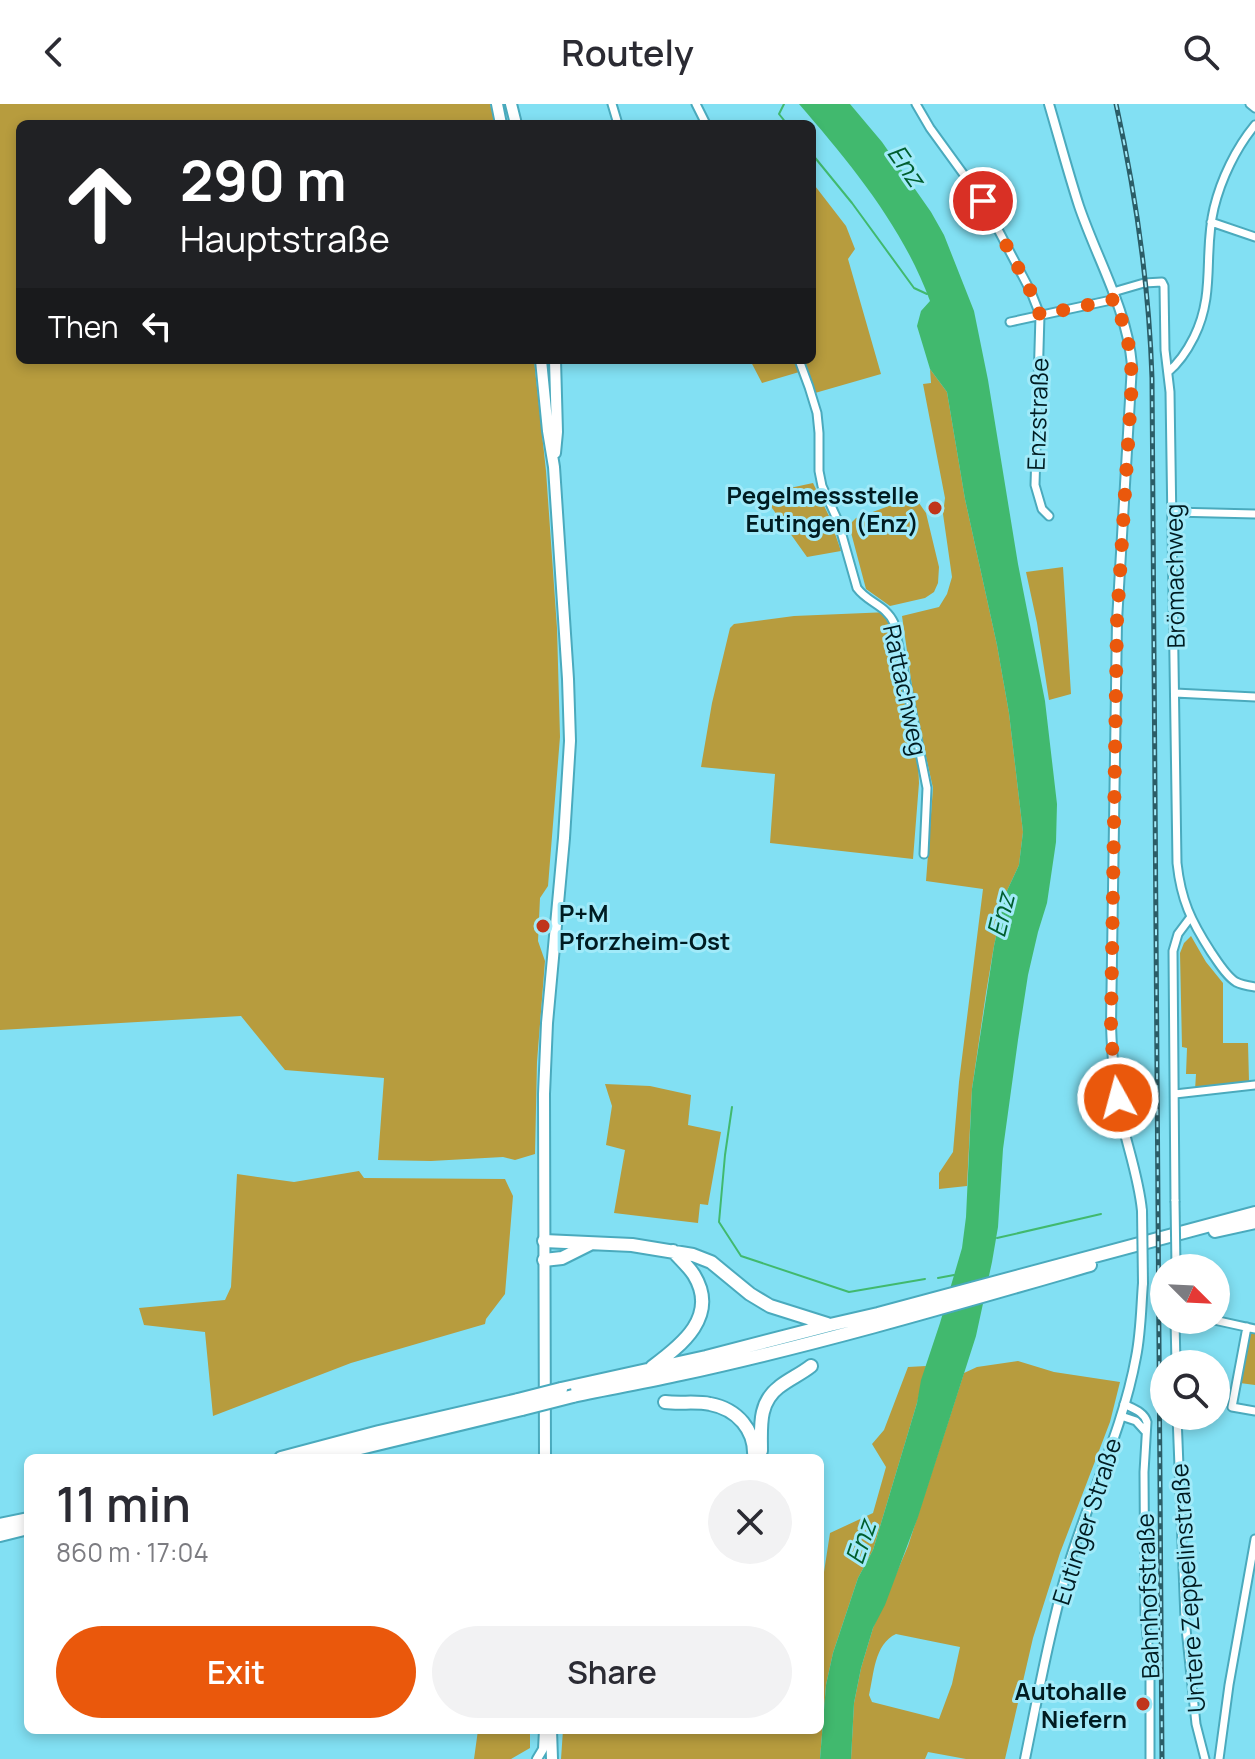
<!DOCTYPE html>
<meta charset="utf-8">
<style>
:root{--surface:#fff;--page:#f2f2f3;--text:#2b2b33;--muted:#7c7c81;--accent:#ea580c}
body{margin:0;font-family:Manrope,sans-serif;background:var(--page);color:var(--text);height:100vh;display:flex;flex-direction:column;font-size:30px;white-space:nowrap}
*{box-sizing:border-box;margin:0}
p{font-size:26px;color:var(--muted)}
.icon{flex:none;width:44px;height:44px;fill:none;stroke:currentColor;stroke-width:2;stroke-linecap:round;stroke-linejoin:round}
.map{position:relative;flex:1;overflow:hidden}
.drawer{position:absolute;left:24px;top:1350px;width:800px;height:280px;display:flex;flex-direction:column;background:var(--surface);border-radius:12px;box-shadow:0 4px 12px #0003}
.drawer>*{flex:none}
.top-card{position:absolute;left:16px;top:16px;width:800px;height:244px;border-radius:12px;box-shadow:0 4px 12px #0003;background:#202124;color:#fff;overflow:hidden}
.needle{width:52px;rotate:114deg}
.buttons{position:absolute;left:1150px;top:1150px;display:grid;gap:16px}
.buttons a{display:grid;place-items:center;width:80px;height:80px;border-radius:50%;background:var(--surface);box-shadow:0 4px 12px #0003;font-size:40px}
.pin{position:absolute;display:grid;place-items:center;width:68px;height:68px;color:#fff;margin:-34px;border:4px solid #fff;border-radius:50%;box-shadow:0 2px 8px #0007}
.me{position:absolute;width:88px;margin:-44px;rotate:353deg;stroke-linejoin:round;filter:drop-shadow(0 0 6px #0008)}
.turn{display:flex;align-items:center;gap:28px;height:168px;padding:0 32px;font-size:36px}
.turn .icon{width:104px;height:104px;stroke-width:2.5}
.turn b{display:block;font-size:56px;line-height:68px}
.then{display:flex;align-items:center;height:76px;padding:0 32px;background:#0003;gap:16px;font-size:30px}
.round{display:grid;place-items:center;flex:none;width:84px;height:84px;border-radius:42px;background:var(--page)}
.summary{display:flex;align-items:center;justify-content:space-between;height:136px;padding:0 32px}
h1{font-size:48px;font-weight:600;line-height:60px}
.button{display:flex;gap:16px;margin-top:auto;padding:16px 32px}
.button a{flex:1;height:92px;border-radius:48px;background:var(--accent);color:#fff;font-size:32px;font-weight:600;line-height:92px;text-align:center}
.button a+a{background:var(--page);color:var(--text)}
header{display:flex;justify-content:space-between;align-items:center;height:104px;padding:0 32px;background:var(--surface);font-size:36px;font-weight:600}
.map>svg:first-child{display:block}
</style>
<header><svg class="icon" aria-label="back" viewBox="0 0 24 24"><path d="M15 5l-7 7 7 7"/></svg>Routely<svg class="icon" aria-label="search" viewBox="0 0 24 24"><circle cx="10" cy="10" r="6"/><path d="M15 15l6 6"/></svg></header>
<div class="map">
<svg width="1255" height="1655" viewBox="0 0 1255 1655">
<rect width="100%" height="100%" fill="#82e0f3"/>
<path fill="#b79c3e" fill-rule="evenodd" d="M 0,0 L 490,0 L 495,20 L 20,20 L 20,256 L 534,256 L 546,367 L 557,524 L 560,633 L 548,782 L 540,794 L 538,837 L 545,857 L 537,958 L 535,1050 L 515,1056 L 503,1053 L 431,1057 L 378,1056 L 384,974 L 285,966 L 241,912 L 0,926 Z
M 812,78 L 846,122 L 855,145 L 848,155 L 881,270 L 815,289 L 806,266 L 762,279 L 750,256 L 812,256 Z
M 930,265 L 947,288 L 965,395 L 997,541 L 1009,609 L 1023,728 L 1019,761 L 1005,791 L 994,842 L 986,889 L 972,985 L 967,1082 L 939,1085 L 939,1069 L 953,1048 L 959,978 L 983,785 L 926,777 L 933,684 L 915,603 L 902,512 L 939,503 L 947,490 L 952,473 L 943,410 L 945,394 L 923,280 L 931,279 Z
M 813,379 L 829,412 L 841,447 L 807,453 L 762,390 Z
M 911,394 L 919,399 L 926,409 L 939,463 L 938,479 L 934,488 L 925,494 L 890,502 L 866,485 L 849,421 L 856,414 Z
M 1063,463 L 1071,590 L 1049,596 L 1037,519 L 1026,468 Z
M 889,508 L 917,634 L 919,679 L 913,755 L 770,739 L 775,670 L 701,663 L 712,599 L 730,524 L 734,520 L 794,512 Z
M 1191,832 L 1206,858 L 1223,879 L 1223,939 L 1248,939 L 1249,977 L 1244,980 L 1195,986 L 1196,970 L 1186,970 L 1187,944 L 1182,943 L 1180,849 L 1184,839 Z
M 605,980 L 650,982 L 691,991 L 688,1021 L 721,1028 L 708,1101 L 700,1100 L 698,1119 L 614,1109 L 625,1046 L 606,1041 L 612,1002 Z
M 359,1067 L 364,1074 L 505,1075 L 513,1092 L 505,1190 L 486,1215 L 485,1220 L 351,1259 L 213,1312 L 205,1228 L 144,1221 L 139,1204 L 225,1196 L 231,1183 L 237,1070 L 294,1078 Z
M 1249,1229 L 1255,1230 L 1255,1281 L 1240,1279 Z
M 1018,1257 L 1054,1268 L 1120,1278 L 1110,1318 L 1060,1449 L 1033,1534 L 1005,1655 L 966,1655 L 928,1648 L 925,1655 L 851,1655 L 854,1599 L 861,1564 L 873,1524 L 908,1442 L 964,1269 L 977,1263 ZM 896,1530 L 960,1543 L 952,1580 L 939,1615 L 872,1598 L 869,1591 C 874,1571 874,1540 896,1530 Z
M 926,1262 L 917,1299 L 873,1446 L 858,1474 L 833,1549 L 826,1581 L 820,1655 L 561,1655 L 563,1626 L 820,1626 L 820,1482 L 822,1481 L 830,1429 L 873,1409 L 886,1363 L 872,1340 L 884,1326 L 908,1263 Z
M 478,1626 L 530,1626 L 530,1644 L 511,1655 L 474,1655 Z"/>
<path fill="#41b96e" d="M 799,0 L 850,0 L 882,38 L 931,108 L 944,131 L 974,207 L 988,276 L 1018,460 L 1045,597 L 1057,700 L 1056,738 L 1047,799 L 1038,828 L 1028,871 L 1018,936 L 1003,1045 L 998,1123 L 992,1158 L 976,1232 L 918,1413 L 885,1501 L 873,1524 L 861,1564 L 854,1599 L 851,1655 L 820,1655 L 826,1581 L 833,1549 L 858,1474 L 873,1446 L 917,1299 L 921,1276 L 940,1219 L 962,1144 L 966,1113 L 972,985 L 994,842 L 1005,791 L 1019,761 L 1023,728 L 1009,609 L 997,541 L 965,395 L 947,288 L 930,265 L 917,222 L 921,207 L 930,197 C 903,123 850,59 799,0 Z"/>
<g fill="none" stroke-linecap="round" stroke-linejoin="round">
<path stroke="#41b96e" stroke-width="2" d="M 784,0 L 779,10 L 787,20
M 812,50 L 852,99 L 914,184 L 927,190
M 732,1003 L 725,1051 L 719,1118 L 741,1152 L 849,1188 L 925,1175
M 997,1134 L 1101,1110
M 938,1174 L 954,1171"/>
<defs>
<path id="minor" d="M 612,0 L 618,20
M 696,0 L 706,20
M 916,0 L 930,24 L 983,97 L 1031,188 L 1040,211 L 1035,381 L 1042,405 L 1049,412
M 1250,0 L 1255,4
M 1211,118 L 1255,133
M 1113,188 L 1144,179 L 1162,178 L 1164,182 L 1165,246 L 1170,288 L 1177,759 C 1181,796 1191,817 1211,848 C 1218,858 1226,872 1236,878 C 1242,881 1249,882 1255,883
M 1010,218 L 1116,195
M 799,256 L 809,283 L 817,309 L 819,329 L 819,367 L 822,382 L 838,417 L 857,484 C 868,499 886,501 894,519 L 927,684 L 924,750
M 1168,268 C 1180,258 1187,247 1194,233 C 1216,189 1203,149 1214,104 C 1221,75 1236,44 1255,21
M 1173,408 L 1255,410
M 1175,589 L 1255,593
M 1175,990 L 1255,981
M 1175,1097 L 1173,847 L 1178,830 L 1190,814
M 1175,1216 L 1176,1260
M 1214,1216 L 1255,1225
M 1247,1223 L 1232,1303 L 1255,1307
M 1124,1300 C 1134,1305 1144,1308 1147,1318 L 1144,1368 L 1145,1512 L 1150,1560 L 1150,1655
M 1121,1312 L 1136,1317 L 1145,1327
M 1177,1312 L 1185,1515 L 1196,1620 L 1205,1655
M 1219,1655 L 1229,1581 L 1255,1435"/>
<path id="tertiary" d="M 1049,0 C 1059,34 1068,68 1079,102 C 1097,155 1127,205 1132,261 L 1117,517 L 1111,921 C 1112,951 1114,980 1120,1009 C 1127,1042 1139,1074 1142,1107
M 537,1655 L 543,1645 L 544,1626
M 1025,1655 C 1038,1591 1050,1526 1068,1463 C 1089,1393 1123,1325 1136,1253 C 1141,1228 1141,1204 1143,1179"/>
<path id="primary" d="M 497,0 L 501,20
M 511,0 L 516,20
M 541,256 L 548,327 L 554,363 L 568,575 L 570,637 L 564,734 L 547,919 L 544,990 L 545,1354
M 555,256 L 557,328 L 555,349
M 551,1626 L 552,1655"/>
<path id="motorway" d="M 1215,1127 L 1255,1118
M 544,1137 L 632,1141 L 693,1151 L 711,1158 L 750,1190 L 770,1202 L 827,1220
M 544,1156 L 562,1154 L 590,1140
M 652,1263 C 682,1241 719,1212 694,1171 C 689,1163 680,1155 673,1147
M 561,1285 L 706,1253 L 830,1221 L 878,1210 L 1255,1109
M 573,1292 C 609,1284 646,1278 681,1270 C 819,1240 955,1200 1090,1161
M 665,1298 C 680,1300 696,1297 710,1300 C 737,1305 756,1326 754,1354
M 761,1347 C 761,1323 758,1299 779,1283 C 789,1275 801,1270 811,1262
M 281,1354 L 379,1328 L 518,1296
M 319,1354 L 522,1305
M 0,1421 L 28,1415
M 0,1431 L 28,1424"/>
</defs>
<use href="#minor" stroke="#4aaabd" stroke-width="11"/>
<use href="#tertiary" stroke="#4aaabd" stroke-width="12"/>
<use href="#primary" stroke="#4aaabd" stroke-width="14"/>
<use href="#motorway" stroke="#4aaabd" stroke-width="16"/>
<use href="#minor" stroke="#fff" stroke-width="7"/>
<use href="#tertiary" stroke="#fff" stroke-width="8"/>
<use href="#primary" stroke="#fff" stroke-width="10"/>
<use href="#motorway" stroke="#fff" stroke-width="12"/>
<defs>
<path id="rail" d="M 1116,0 C 1136,91 1149,181 1152,274 L 1162,1655"/>
</defs>
<use href="#rail" stroke="#2b5d67" stroke-width="5"/>
<use href="#rail" stroke="#a1eaf9" stroke-width="2" stroke-dasharray="6" stroke-linecap="butt"/>
<defs>
<path id="minor-bridge" d="M 1175,1097 L 1176,1164"/>
<path id="tertiary-bridge" d="M 1142,1107 L 1143,1179"/>
<path id="motorway-bridge" d="M 518,1296 L 561,1285
M 522,1305 L 573,1292"/>
</defs>
<use href="#minor-bridge" stroke="#4aaabd" stroke-width="11" stroke-linecap="butt"/>
<use href="#tertiary-bridge" stroke="#4aaabd" stroke-width="12" stroke-linecap="butt"/>
<use href="#motorway-bridge" stroke="#4aaabd" stroke-width="16" stroke-linecap="butt"/>
<use href="#minor-bridge" stroke="#fff" stroke-width="7"/>
<use href="#tertiary-bridge" stroke="#fff" stroke-width="8"/>
<use href="#motorway-bridge" stroke="#fff" stroke-width="12"/>
</g>
<g fill="none" stroke-linecap="round" stroke-linejoin="round">
<path stroke="#ea580c" stroke-width="14" stroke-dasharray="0 25.2" d="M 983,97 L 1031,188 L 1040,211 L 1116,195 L 1130,246 L 1132,277 L 1117,517 L 1111,921 L 1113,958 L 1118,994"/>
</g>
<g fill="#c0351b" stroke="#a1eaf9" stroke-width="3">
<circle cx="935" cy="404" r="8"/>
<circle cx="543" cy="822" r="8"/>
<circle cx="1143" cy="1600" r="8"/>
</g>
<g text-anchor="middle" dominant-baseline="central" stroke-width="6" stroke-linejoin="round" paint-order="stroke">
<g font-size="24" fill="#001c22" stroke="#a1eaf9">
<text transform="translate(1037 310) rotate(-88)">Enzstraße</text>
<text transform="translate(1174 472) rotate(-91)">Brömachweg</text>
<text transform="translate(906 586) rotate(78)">Rattachweg</text>
<text transform="translate(1086 1417) rotate(-72)">Eutinger Straße</text>
<text transform="translate(1187 1484) rotate(-94)">Untere Zeppelinstraße</text>
<text transform="translate(1147 1492) rotate(-92)">Bahnhofstraße</text>
</g>
<g font-size="24" font-weight="bold" fill="#001c22" stroke="#a1eaf9" text-anchor="end">
<text x="919" y="390">Pegelmessstelle<tspan x="919" dy="28">Eutingen (Enz)</tspan></text>
<text x="559" y="808" text-anchor="start">P+M<tspan x="559" dy="28">Pforzheim-Ost</tspan></text>
<text x="1127" y="1586">Autohalle<tspan x="1127" dy="28">Niefern</tspan></text>
</g>
<g font-size="26" font-style="italic" fill="#005e2e" stroke="#a1eaf9">
<text transform="translate(907 61) rotate(55)">Enz</text>
<text transform="translate(1000 811) rotate(-76)">Enz</text>
<text transform="translate(860 1438) rotate(-71)">Enz</text>
</g>
</g>
</svg>
<div class="buttons">
<a><svg class="needle" viewBox="-14 -14 28 28"><path d="M0-13l5 13h-10z" fill="#e53935"/><path d="M0 13l5-13h-10z" fill="#7c7c81"/></svg></a>
<a><svg class="icon" aria-label="search" viewBox="0 0 24 24"><circle cx="10" cy="10" r="6"/><path d="M15 15l6 6"/></svg></a>
</div>
<div class="pin" style="left:983px;top:97px;background:#d93025"><svg class="icon" aria-label="arrive" viewBox="0 0 24 24"><path d="M6 21V4h12l-3 4 3 4H6"/></svg></div>
<svg class="me" style="left:1118px;top:994px" viewBox="-20 -20 40 40"><circle r="17" fill="#ea580c" stroke="#fff" stroke-width="3"/><path d="M0-11L8 9 0 5-8 9z" fill="#fff"/></svg>
<div class="top-card">
<div class="turn"><svg class="icon" aria-label="ahead" viewBox="0 0 24 24"><path d="M12 20V5M6 11l6-6 6 6"/></svg><div><b>290 m</b>Hauptstraße</div></div>
<div class="then">Then<svg class="icon" aria-label="left" viewBox="0 0 24 24"><path d="M17 20v-9H6M10 6l-5 5 5 5"/></svg></div>
</div>
<section class="drawer">
<div class="summary"><div><h1>11 min</h1><p>860 m · 17:04</p></div><a class="round"><svg class="icon" aria-label="close" viewBox="0 0 24 24"><path d="M6 6l12 12M18 6L6 18"/></svg></a></div>
<div class="button"><a>Exit</a><a>Share</a></div>
</section>
</div>
